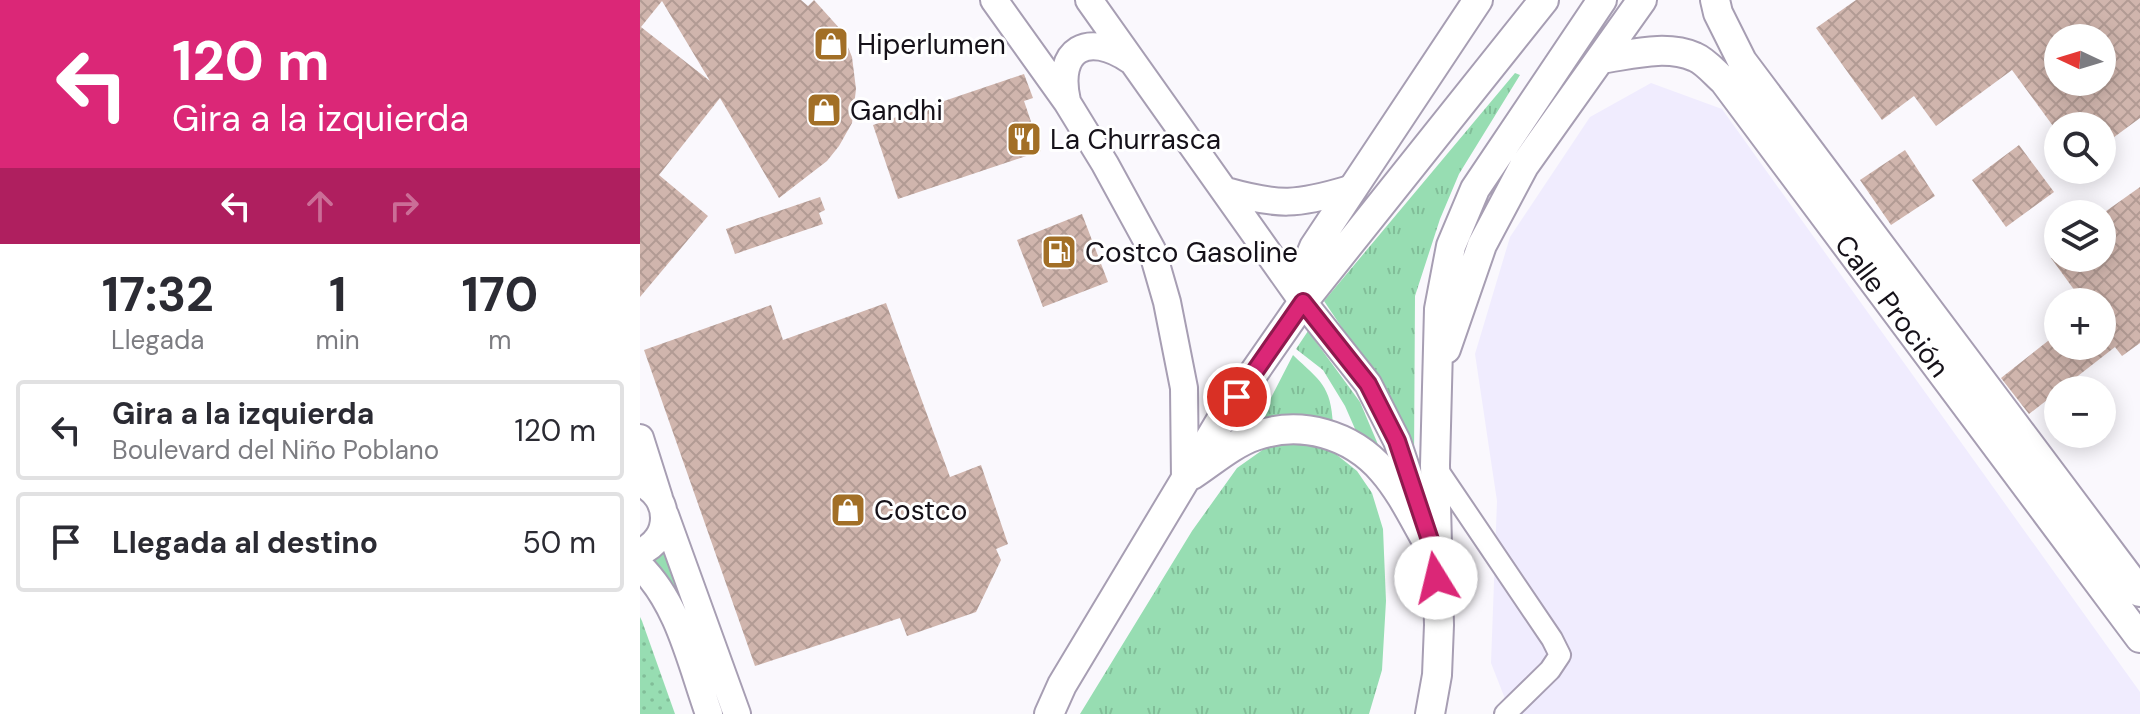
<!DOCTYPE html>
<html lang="es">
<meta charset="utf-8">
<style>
:root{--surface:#fff;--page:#f7f7f7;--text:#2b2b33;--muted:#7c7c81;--line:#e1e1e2}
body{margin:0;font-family:"DM Sans",sans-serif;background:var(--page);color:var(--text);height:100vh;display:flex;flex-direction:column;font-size:30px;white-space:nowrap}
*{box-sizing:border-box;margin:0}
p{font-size:26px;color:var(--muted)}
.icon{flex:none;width:44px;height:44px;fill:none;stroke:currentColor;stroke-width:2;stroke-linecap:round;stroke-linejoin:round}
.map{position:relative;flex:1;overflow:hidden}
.sheet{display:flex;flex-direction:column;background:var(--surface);width:640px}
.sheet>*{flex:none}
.top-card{background:#db2777;color:#fff;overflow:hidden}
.needle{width:52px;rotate:274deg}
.fabs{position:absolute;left:1404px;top:24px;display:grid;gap:16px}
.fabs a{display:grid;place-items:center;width:72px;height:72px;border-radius:50%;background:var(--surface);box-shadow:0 4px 20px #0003;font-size:40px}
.pin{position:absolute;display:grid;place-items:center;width:68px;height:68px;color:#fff;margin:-34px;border:4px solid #fff;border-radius:50%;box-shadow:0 2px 8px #0007}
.me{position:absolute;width:88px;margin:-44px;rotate:351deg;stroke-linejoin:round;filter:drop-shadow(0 0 6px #0008)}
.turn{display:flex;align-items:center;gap:28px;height:168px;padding:0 40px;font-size:36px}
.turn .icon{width:104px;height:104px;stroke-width:2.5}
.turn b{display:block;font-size:56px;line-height:68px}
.lanes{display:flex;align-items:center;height:76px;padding:0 40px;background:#0003;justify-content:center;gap:40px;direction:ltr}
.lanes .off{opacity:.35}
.eta{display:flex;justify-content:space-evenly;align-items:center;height:136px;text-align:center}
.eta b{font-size:48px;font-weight:700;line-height:56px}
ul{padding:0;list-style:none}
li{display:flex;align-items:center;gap:24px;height:100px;margin:0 16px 12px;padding:0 24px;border:4px solid var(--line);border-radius:8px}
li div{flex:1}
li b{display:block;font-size:30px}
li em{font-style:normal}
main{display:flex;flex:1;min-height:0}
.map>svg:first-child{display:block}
</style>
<main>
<section class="sheet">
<div class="top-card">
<div class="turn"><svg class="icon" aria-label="left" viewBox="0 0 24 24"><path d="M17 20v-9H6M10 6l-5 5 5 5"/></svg><div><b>120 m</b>Gira a la izquierda</div></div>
<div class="lanes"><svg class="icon" aria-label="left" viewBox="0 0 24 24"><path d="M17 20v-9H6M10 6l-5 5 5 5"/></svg><svg class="icon off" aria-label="ahead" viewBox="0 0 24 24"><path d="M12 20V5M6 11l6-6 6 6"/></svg><svg class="icon off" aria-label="right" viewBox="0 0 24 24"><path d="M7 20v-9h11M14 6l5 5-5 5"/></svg></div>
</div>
<div class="eta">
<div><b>17:32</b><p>Llegada</p></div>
<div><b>1</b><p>min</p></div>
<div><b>170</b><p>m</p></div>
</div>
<ul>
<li><svg class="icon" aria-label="left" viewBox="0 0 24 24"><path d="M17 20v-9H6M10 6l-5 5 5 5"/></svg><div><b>Gira a la izquierda</b><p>Boulevard del Niño Poblano</p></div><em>120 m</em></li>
<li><svg class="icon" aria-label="arrive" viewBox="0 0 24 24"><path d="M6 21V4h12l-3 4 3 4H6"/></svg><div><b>Llegada al destino</b></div><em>50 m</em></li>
</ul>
</section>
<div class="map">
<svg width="1500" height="714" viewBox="0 0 1500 714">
<defs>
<pattern id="grass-tufts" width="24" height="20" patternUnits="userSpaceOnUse" patternTransform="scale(2)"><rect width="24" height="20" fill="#97ddb2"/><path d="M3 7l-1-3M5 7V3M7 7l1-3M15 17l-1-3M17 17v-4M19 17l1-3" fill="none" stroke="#81bd98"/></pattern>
<pattern id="park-dots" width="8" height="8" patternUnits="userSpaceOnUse" patternTransform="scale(2)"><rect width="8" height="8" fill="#97ddb2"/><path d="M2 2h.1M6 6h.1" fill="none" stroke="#81bd98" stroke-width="1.8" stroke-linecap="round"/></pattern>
<pattern id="building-cross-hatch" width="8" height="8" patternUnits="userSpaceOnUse" patternTransform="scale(2)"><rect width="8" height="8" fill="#d0b5ad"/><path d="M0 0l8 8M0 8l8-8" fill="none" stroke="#b29b94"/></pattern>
</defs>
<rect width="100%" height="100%" fill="#faf8fd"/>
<path fill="#f0ecfe" d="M 1011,83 L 1082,109 L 1500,692 L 1500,714 L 871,714 L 851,663 L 857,501 L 835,354 L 870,237 L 950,117 Z"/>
<path fill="url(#grass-tufts)" d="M 875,73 L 880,75 L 819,174 L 800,219 L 775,296 L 774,461 L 725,362 L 684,301 Z
M 668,331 L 720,402 L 745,461 L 719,438 L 705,406 L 683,370 L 656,349 Z
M 653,355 C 680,381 691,385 693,425 L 617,425 Z
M 656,440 L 687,447 L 717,471 L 732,493 L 743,529 L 746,601 L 742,670 L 729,714 L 440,714 L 552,531 L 597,468 L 635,441 Z
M 26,537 L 88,714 L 77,714 L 26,574 L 7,559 Z"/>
<path fill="url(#park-dots)" d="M 0,617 L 2,621 L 35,714 L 0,714 Z"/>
<path fill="url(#building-cross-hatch)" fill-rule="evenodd" d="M 0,0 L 161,0 L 168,6 L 174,0 L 201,30 L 212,57 L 216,89 L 212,123 L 199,146 L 187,161 L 139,198 L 80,98 L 19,175 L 68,216 L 0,297 ZM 22,1 L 70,81 L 1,27 Z
M 1216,0 L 1500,0 L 1500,118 L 1462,146 L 1462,126 L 1413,126 L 1372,70 L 1296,126 L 1274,96 L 1242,120 L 1176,28 ZM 1418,38 L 1462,38 L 1462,82 L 1418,82 Z
M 384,74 L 393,98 L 384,101 L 401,151 L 258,199 L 233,125 Z
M 1379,145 L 1414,192 L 1366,227 L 1332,180 Z
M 1265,150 L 1295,196 L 1251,225 L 1220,180 Z
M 1500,187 L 1500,343 L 1482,356 L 1475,347 L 1389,414 L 1361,378 L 1418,333 L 1418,346 L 1462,346 L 1462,302 L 1443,302 L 1411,258 L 1462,258 L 1462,214 Z
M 180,197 L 185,210 L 179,213 L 183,224 L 95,254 L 86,229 Z
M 442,214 L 468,282 L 403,307 L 377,240 Z
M 246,303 L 310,477 L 341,465 L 368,544 L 356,549 L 361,560 L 336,612 L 267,636 L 260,618 L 115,666 L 4,350 L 131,305 L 143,340 Z"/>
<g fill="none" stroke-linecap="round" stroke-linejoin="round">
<defs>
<path id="minor" d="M 795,466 L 912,639 L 920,655 L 910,670 L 865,714"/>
<path id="tertiary" d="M 354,0 L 427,102 L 465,164 L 512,250 L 527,302 L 544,388 L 545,480
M 449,0 L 663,302 L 728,384 L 757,441 L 784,521
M 427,101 C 415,49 448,31 490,60
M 586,191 C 639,206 657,205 710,189
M 0,438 L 19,498
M 0,483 C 32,497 32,539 0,552
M 25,515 L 97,714
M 0,566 C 39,604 51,664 69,714"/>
<path id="secondary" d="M 1075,0 L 1078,13 L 1102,61 L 1500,592
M 960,59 C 990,55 1025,44 1055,57 C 1065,61 1075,73 1084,81 L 1500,638
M 663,302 L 665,269 L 674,247 L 838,0
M 806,349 L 842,245 L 884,166 L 1002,0
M 552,475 C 572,462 592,444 615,436 C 661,420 711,434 743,471 C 764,495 778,528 795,555
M 409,714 L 422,685 L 581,420 L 663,302 L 904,0
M 790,714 L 797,675 L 799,625 L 795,465 L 799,309 L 811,246 L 835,189 L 962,0"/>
</defs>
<use href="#minor" stroke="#a79eb3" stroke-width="24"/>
<use href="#tertiary" stroke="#a79eb3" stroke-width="30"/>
<use href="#secondary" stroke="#a79eb3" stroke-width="32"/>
<use href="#minor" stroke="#fff" stroke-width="20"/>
<use href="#tertiary" stroke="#fff" stroke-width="26"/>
<use href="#secondary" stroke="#fff" stroke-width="28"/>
</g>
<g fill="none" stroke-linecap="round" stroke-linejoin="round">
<defs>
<path id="route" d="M 597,397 L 663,302 L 728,384 L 757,441 L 795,555 L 796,578"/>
</defs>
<use href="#route" stroke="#8e194d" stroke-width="20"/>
<use href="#route" stroke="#db2777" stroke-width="14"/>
</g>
<defs>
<symbol id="shop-square" viewBox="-11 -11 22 22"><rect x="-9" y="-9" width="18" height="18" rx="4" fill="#a26f26" stroke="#fff"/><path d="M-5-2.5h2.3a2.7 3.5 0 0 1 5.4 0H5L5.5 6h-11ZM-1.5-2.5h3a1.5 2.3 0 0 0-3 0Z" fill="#fff"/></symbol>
<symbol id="restaurant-square" viewBox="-11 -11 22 22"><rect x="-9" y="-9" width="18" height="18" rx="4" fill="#a26f26" stroke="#fff"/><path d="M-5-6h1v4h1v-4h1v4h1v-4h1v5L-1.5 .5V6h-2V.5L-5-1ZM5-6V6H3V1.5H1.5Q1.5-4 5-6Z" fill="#fff"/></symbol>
<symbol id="fuel-square" viewBox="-11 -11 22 22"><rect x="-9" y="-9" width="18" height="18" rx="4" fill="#a26f26" stroke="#fff"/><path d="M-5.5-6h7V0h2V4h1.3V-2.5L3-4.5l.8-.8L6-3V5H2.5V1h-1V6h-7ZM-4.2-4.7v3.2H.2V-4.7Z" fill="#fff"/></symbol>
</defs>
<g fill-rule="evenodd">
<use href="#shop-square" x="171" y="24" width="40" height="40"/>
<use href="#shop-square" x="164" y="90" width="40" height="40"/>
<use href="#restaurant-square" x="364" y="119" width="40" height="40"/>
<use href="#fuel-square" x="399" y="232" width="40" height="40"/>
<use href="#shop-square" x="188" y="490" width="40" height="40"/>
</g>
<g text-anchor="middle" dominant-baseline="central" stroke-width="6" stroke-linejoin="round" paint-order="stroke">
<g font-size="28" fill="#151119" stroke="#fff" text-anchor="start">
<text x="217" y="44">Hiperlumen</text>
<text x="210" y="110">Gandhi</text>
<text x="410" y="139">La Churrasca</text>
<text x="445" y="252">Costco Gasoline</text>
<text x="234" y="510">Costco</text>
</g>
<g font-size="28" fill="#151119" stroke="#fff">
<text transform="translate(1252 306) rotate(53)">Calle Proción</text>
</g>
</g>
</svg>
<div class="fabs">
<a><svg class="needle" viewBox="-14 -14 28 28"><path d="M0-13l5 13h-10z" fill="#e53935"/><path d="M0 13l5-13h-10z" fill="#7c7c81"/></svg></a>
<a><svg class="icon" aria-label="search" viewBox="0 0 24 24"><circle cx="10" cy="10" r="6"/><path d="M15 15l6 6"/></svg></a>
<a><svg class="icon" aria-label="layers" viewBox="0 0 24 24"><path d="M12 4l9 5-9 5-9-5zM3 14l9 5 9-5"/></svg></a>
<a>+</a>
<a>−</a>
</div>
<div class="pin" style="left:597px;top:397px;background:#d93025"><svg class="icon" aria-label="arrive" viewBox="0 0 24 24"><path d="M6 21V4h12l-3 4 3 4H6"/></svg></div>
<svg class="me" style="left:796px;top:578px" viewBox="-20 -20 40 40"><circle r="19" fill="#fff"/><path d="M0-13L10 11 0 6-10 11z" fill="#db2777"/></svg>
</div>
</main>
